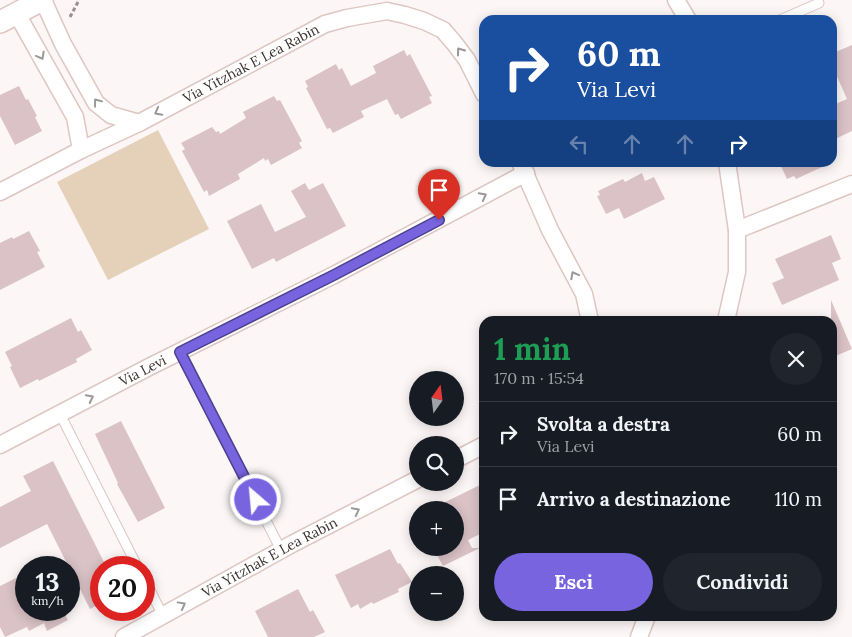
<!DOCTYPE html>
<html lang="it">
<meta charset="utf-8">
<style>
:root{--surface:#171b24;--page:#20242c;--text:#f1f3f6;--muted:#9ea1a6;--line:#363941;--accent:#7864df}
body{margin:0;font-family:Lora,serif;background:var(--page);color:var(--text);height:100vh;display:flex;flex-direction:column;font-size:19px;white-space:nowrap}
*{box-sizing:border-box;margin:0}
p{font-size:16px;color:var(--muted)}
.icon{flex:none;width:28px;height:28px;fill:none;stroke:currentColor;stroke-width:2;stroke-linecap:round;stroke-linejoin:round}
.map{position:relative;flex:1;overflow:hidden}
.sheet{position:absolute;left:479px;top:316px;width:358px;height:305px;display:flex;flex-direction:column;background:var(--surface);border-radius:15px;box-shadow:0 2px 12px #0003}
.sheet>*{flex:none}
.banner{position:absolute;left:479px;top:15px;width:358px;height:152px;border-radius:15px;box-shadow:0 2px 12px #0003;background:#1a4fa0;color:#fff;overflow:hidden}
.needle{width:32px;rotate:14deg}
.fabs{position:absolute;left:409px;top:371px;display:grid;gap:10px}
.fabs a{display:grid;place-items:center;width:55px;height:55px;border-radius:50%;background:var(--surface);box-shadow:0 2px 12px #0003;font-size:25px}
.speed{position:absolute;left:15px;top:556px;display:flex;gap:10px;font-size:25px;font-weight:700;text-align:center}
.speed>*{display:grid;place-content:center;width:65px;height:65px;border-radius:50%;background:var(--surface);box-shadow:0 2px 12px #0003;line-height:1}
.speed small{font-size:12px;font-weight:400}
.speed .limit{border:8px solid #d22;background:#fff;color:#111}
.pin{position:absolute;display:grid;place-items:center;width:42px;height:42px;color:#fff;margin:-51px -21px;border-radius:50% 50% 50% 0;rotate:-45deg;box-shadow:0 0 5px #0007}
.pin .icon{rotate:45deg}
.me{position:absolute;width:55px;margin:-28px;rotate:333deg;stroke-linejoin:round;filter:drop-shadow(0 0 4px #0008)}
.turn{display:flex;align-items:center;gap:18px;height:105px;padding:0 15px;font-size:22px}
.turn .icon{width:65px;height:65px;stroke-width:2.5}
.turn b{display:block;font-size:35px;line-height:42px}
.lanes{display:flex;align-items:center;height:48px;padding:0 15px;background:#0003;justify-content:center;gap:25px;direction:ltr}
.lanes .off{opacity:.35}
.round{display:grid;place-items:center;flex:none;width:52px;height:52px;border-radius:26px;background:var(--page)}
.head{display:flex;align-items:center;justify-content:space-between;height:85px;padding:0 15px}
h1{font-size:30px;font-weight:800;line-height:38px;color:#1e9e55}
.cta{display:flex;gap:10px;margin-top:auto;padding:10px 15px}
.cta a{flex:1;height:58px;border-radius:30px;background:var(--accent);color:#fff;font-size:20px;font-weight:800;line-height:58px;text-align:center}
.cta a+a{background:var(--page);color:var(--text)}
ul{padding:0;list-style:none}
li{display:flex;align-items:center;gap:15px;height:65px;padding:0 15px;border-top:1px solid var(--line)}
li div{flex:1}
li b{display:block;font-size:19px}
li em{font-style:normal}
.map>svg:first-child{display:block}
</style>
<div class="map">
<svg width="852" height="637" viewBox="0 0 852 637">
<rect width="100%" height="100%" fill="#fcf7f6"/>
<path fill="#e5d0ba" d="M 158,130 L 209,229 L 108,280 L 57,182 Z"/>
<path fill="#dac2c6" d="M 852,45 L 852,131 L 831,141 L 831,106 L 847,99 L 831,63 L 831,54 Z
M 404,50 L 407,56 L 410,54 L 432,96 L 429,97 L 432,103 L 401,119 L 398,114 L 395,115 L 387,99 L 361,111 L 364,117 L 333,133 L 330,128 L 327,129 L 306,88 L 308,87 L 305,81 L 336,64 L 339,70 L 342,68 L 351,86 L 376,73 L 373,66 Z
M 19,86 L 26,100 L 28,99 L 37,116 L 35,117 L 42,131 L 15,145 L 0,116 L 0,95 Z
M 274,96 L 277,101 L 280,100 L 302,141 L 299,143 L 302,148 L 271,165 L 268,159 L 265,161 L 264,158 L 238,174 L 240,179 L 209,196 L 207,190 L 204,192 L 182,151 L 185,149 L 181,143 L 212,127 L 216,132 L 219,131 L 220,134 L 246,118 L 243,112 Z
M 779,162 L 833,162 L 796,179 L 794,176 L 787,179 Z
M 642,173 L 645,181 L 654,177 L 665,199 L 624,219 L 619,208 L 606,214 L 597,196 L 600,195 L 598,191 L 623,179 L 625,182 Z
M 305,183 L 309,190 L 323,183 L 346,226 L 276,262 L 274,258 L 252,269 L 227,221 L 261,204 L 275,232 L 306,217 L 291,191 Z
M 29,231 L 40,251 L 37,252 L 45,267 L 0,290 L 0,243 L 12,237 L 13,239 Z
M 831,235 L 841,259 L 832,263 L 839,280 L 782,305 L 772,283 L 784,278 L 775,259 Z
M 831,300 L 852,349 L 831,358 Z
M 71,318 L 78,332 L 81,330 L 92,350 L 76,359 L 77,362 L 39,381 L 38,379 L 20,388 L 10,367 L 12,366 L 5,352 Z
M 121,421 L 165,508 L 138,522 L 117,484 L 118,483 L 95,434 Z
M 53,461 L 107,568 L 101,568 L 101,603 L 90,609 L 47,524 L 0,548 L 0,507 L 31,491 L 23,476 Z
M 484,483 L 484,532 L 468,540 L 472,548 L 480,548 L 443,566 L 433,548 L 455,548 L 455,510 L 429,510 Z
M 390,549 L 398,564 L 400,563 L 412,582 L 398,589 L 399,592 L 373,604 L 372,602 L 360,609 L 358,604 L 351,608 L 335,575 Z
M 26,573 L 26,610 L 70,610 L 64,613 L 68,620 L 47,631 L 44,623 L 29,631 L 27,627 L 5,637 L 0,627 L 0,586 Z
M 298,589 L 310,612 L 313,610 L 325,632 L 314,637 L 268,637 L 255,611 Z"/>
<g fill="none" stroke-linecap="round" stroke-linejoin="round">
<defs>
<path id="service" d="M 780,20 L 819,3
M 180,352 L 281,550
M 60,414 L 138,568
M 144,578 L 163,616"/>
<g id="minor">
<path d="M 43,0 L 63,44 L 96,103 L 111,115 L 139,123"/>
<path d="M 676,0 L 688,20"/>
<path d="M 17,14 L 75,117 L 81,150"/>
<path d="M 520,162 L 550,230 L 584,294 L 590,321"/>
<path id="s1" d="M 0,192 L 81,150 L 139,123 L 325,24 L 347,18 L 387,11 L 405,15 L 424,21 L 443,30 L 455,44 L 467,60 L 484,94"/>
<path d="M 737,230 L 852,184"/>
<path d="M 726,321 L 737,272 L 737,230 L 727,162"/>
<path id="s2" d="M 0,445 L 149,367 L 334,275 L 526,173"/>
<path d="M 455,460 L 484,445"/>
<path id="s3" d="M 124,637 L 292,544 L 418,479"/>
<path d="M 639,637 L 647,616"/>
</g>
<path id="tertiary" d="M 0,22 L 42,0"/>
</defs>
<use href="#service" stroke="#dec6c2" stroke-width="11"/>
<use href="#minor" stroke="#dec6c2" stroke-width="19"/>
<use href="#tertiary" stroke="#dec6c2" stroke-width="24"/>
<path stroke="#989190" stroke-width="3" stroke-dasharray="4 2.5" stroke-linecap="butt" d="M 70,17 L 79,0"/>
<use href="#service" stroke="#fff" stroke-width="9"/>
<use href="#minor" stroke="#fff" stroke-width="16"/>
<use href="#tertiary" stroke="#fff" stroke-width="21"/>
</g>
<defs><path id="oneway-chevron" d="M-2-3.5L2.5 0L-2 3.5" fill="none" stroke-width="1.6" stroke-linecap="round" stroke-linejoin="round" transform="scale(1.25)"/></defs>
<g stroke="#9c9897">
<use href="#oneway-chevron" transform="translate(460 51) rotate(-126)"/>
<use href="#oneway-chevron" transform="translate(41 56) rotate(61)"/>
<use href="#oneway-chevron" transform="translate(97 102) rotate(-127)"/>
<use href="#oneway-chevron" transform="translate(158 112) rotate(152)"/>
<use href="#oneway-chevron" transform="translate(483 196) rotate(-28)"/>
<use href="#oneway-chevron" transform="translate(574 275) rotate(-118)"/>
<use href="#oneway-chevron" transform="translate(90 398) rotate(-27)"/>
<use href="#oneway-chevron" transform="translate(356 511) rotate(-27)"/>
<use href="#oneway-chevron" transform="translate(182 605) rotate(-29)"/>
</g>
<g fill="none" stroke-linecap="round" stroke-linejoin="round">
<defs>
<path id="route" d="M 256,500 L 180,352 L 334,275 L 439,220"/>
</defs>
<use href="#route" stroke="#4e4191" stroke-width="12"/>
<use href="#route" stroke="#7864df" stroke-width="9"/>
</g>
<g text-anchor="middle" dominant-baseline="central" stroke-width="5" stroke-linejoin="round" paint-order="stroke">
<g font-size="14" fill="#3a312f" stroke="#fff">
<text stroke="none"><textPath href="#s1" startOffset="282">Via Yitzhak E Lea Rabin</textPath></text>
<text stroke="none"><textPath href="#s2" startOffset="161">Via Levi</textPath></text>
<text stroke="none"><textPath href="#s3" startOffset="166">Via Yitzhak E Lea Rabin</textPath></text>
</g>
</g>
</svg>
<div class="fabs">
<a><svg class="needle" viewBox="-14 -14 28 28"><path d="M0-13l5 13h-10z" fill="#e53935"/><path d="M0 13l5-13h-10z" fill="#9ea1a6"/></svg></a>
<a><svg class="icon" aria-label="search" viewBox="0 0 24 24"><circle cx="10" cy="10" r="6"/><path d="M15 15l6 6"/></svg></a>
<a>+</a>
<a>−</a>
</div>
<div class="speed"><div>13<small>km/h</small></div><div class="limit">20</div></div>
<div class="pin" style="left:439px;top:220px;background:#d93025"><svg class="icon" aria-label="arrive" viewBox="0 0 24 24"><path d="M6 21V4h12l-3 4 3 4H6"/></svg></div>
<svg class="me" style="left:256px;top:500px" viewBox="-20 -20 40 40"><circle r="17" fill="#7864df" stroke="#fff" stroke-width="3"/><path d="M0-11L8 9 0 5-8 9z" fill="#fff"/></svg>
<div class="banner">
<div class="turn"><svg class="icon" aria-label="right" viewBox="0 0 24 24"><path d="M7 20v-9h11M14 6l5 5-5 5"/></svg><div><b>60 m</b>Via Levi</div></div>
<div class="lanes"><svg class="icon off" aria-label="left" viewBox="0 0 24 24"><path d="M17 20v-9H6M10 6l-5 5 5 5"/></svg><svg class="icon off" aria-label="ahead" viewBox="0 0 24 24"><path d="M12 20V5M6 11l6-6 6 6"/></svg><svg class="icon off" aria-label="ahead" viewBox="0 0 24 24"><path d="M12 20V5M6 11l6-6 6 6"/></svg><svg class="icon" aria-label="right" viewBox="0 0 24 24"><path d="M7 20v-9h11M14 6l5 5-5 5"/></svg></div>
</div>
<section class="sheet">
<div class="head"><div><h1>1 min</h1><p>170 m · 15:54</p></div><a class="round"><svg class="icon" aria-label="close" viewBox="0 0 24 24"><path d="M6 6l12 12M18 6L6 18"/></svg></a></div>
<ul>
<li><svg class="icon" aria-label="right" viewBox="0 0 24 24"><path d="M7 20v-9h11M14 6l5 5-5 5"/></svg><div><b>Svolta a destra</b><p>Via Levi</p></div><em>60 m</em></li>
<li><svg class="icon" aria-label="arrive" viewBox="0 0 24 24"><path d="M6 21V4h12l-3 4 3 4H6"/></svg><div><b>Arrivo a destinazione</b></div><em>110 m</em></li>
</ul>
<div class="cta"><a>Esci</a><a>Condividi</a></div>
</section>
</div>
